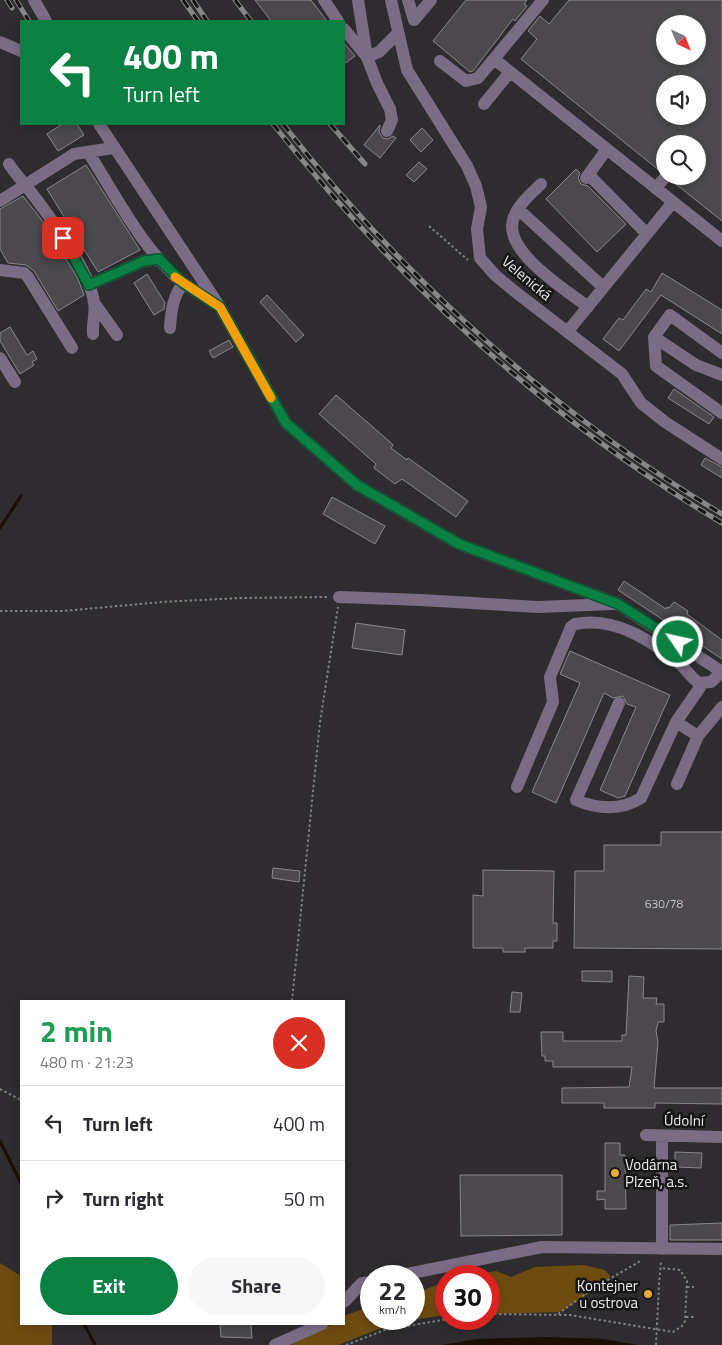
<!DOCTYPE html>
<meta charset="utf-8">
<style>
:root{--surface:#fff;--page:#f7f7f7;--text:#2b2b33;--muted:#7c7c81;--line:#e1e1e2;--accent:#0b8043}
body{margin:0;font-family:"Titillium Web",sans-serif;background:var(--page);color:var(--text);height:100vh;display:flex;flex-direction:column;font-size:19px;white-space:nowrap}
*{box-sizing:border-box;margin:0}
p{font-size:16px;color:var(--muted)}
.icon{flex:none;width:28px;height:28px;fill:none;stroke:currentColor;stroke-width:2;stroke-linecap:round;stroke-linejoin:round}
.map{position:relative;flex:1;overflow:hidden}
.sheet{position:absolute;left:20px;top:1000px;width:325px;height:325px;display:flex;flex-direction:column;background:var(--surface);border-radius:0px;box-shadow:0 2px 8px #0003}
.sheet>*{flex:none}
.hud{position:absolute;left:20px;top:20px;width:325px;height:105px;border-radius:0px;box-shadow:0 2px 8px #0003;background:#0b8043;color:#fff;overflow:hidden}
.needle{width:32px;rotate:137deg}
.buttons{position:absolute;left:656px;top:15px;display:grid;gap:10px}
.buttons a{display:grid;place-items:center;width:50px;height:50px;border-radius:50%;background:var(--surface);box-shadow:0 2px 8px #0003;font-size:25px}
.speed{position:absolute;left:360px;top:1265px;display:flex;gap:10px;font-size:25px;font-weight:700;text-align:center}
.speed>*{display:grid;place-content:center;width:65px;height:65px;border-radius:50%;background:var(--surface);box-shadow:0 2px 8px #0003;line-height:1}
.speed small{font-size:12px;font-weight:400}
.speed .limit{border:8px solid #d22;background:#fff;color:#111}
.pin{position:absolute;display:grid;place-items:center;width:42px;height:42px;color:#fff;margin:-21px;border-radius:10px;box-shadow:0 2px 8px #0006}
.me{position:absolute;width:55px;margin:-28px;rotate:304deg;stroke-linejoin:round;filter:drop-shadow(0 0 4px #0008)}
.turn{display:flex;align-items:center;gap:18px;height:105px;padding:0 20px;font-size:22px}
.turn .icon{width:65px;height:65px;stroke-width:2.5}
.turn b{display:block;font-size:35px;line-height:42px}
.round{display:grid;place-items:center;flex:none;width:52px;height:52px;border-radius:26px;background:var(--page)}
.headline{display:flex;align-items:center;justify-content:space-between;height:85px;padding:0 20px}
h1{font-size:30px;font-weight:700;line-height:38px;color:#1e9e55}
.button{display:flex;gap:10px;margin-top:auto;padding:10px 20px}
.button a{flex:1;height:58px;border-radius:30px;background:var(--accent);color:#fff;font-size:20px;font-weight:700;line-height:58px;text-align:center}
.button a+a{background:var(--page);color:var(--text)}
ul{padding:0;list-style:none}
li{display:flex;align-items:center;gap:15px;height:75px;padding:0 20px;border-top:1px solid var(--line)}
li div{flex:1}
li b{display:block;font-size:19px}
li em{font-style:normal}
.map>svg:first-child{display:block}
</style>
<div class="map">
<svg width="722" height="1345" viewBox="0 0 722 1345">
<rect width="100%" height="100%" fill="#2e2c2f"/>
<path fill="#6e4c10" d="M 0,1263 L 21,1276 L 21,1324 L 52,1324 L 52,1345 L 0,1345 Z
M 584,1265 L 605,1270 L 610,1276 L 608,1281 L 560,1312 L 489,1314 L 489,1276 L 468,1276 L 496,1271 L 511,1277 L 535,1267 Z
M 446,1281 L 446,1315 L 397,1322 L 338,1345 L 291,1345 L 332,1324 L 344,1324 L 344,1316 L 371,1306 L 371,1319 L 414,1319 L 414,1294 Z"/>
<path fill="#1b0f01" d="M 547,1337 L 603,1339 L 638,1345 L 442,1345 L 477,1339 Z"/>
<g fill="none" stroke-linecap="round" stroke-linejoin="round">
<path stroke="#1b0f01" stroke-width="3" d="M 0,528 L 21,496
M 0,1141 L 21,1183
M 84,1324 L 95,1345"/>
</g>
<path fill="#4b494c" stroke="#89878b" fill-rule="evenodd" d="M 255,0 L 311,0 L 327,21 L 271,21 Z
M 466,0 L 527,0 L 524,4 L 527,6 L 515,21 L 513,19 L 473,71 L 470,72 L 433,41 Z
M 569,0 L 722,0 L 722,221 L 672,181 L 674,176 L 698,176 L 698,144 L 665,144 L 665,168 L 660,171 L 521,59 L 537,39 L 528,31 L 540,16 L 549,24 ZM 665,24 L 698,24 L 698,56 L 665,56 ZM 665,84 L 698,84 L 698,116 L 665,116 Z
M 344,43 L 355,56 L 344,64 Z
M 62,124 L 77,124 L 84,135 L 58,151 L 47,134 Z
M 380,125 L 379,132 L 383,138 L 388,139 L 393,136 L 396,138 L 380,158 L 364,145 Z
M 422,128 L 433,140 L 421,152 L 410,140 Z
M 419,162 L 427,169 L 414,182 L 406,175 Z
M 86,165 L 140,250 L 98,272 L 47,189 Z
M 576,169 L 580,173 L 578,178 L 581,184 L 588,186 L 626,224 L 597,252 L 546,199 Z
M 23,196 L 44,223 L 77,277 L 83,292 L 84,295 L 58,311 L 34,271 L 26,265 L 8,263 L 0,249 L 0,209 Z
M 662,273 L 722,310 L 722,334 L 661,295 L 619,351 L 603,339 L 619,318 L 623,320 L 646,289 L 651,292 Z
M 147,274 L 165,303 L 164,309 L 154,315 L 134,283 Z
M 267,295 L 304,335 L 296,342 L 260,302 Z
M 10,327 L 27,355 L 33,351 L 37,359 L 32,362 L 34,365 L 20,374 L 0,341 L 0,333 Z
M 229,340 L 233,347 L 213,358 L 209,351 Z
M 674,389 L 714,417 L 709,424 L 668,398 Z
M 336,395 L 390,442 L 393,445 L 391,448 L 407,460 L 408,458 L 468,501 L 456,517 L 402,479 L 395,484 L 374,468 L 376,464 L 319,414 Z
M 705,458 L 722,467 L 722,478 L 701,465 Z
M 332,497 L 385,526 L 375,544 L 323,514 Z
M 624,581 L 666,609 L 667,607 L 669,608 L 674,602 L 688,611 L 687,614 L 722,640 L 722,659 L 618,590 Z
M 356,623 L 405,630 L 402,655 L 352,648 Z
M 570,651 L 670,695 L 625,796 L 618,798 L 600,790 L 636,707 L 627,704 L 623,696 L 613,698 L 604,693 L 556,803 L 532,792 L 580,683 L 560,674 Z
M 661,832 L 722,832 L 722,949 L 574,948 L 575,871 L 604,871 L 604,845 L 661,845 Z
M 273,868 L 300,871 L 299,882 L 272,878 Z
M 483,870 L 554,871 L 553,923 L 557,923 L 557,941 L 553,941 L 553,948 L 525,948 L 525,952 L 503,952 L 503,948 L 473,948 L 473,895 L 483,896 Z
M 582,971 L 612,971 L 612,982 L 582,981 Z
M 629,976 L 644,977 L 643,998 L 657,998 L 656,1004 L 664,1004 L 664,1022 L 658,1022 L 656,1031 L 658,1042 L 654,1088 L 722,1088 L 722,1104 L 655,1103 L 655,1108 L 604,1108 L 604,1103 L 562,1103 L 562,1088 L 629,1087 L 632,1067 L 553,1067 L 553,1061 L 545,1061 L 545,1056 L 542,1056 L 541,1032 L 563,1032 L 563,1041 L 622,1041 L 622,1035 L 626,1035 Z
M 512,992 L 522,993 L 520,1012 L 510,1012 Z
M 605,1143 L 620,1143 L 620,1155 L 625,1155 L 626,1209 L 605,1209 L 605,1199 L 597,1200 L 597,1191 L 605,1191 Z
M 675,1152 L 702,1153 L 701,1168 L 677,1167 L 677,1165 L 675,1165 Z
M 460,1175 L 562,1175 L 562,1235 L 461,1236 Z
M 722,1223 L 722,1240 L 670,1240 L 670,1225 Z
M 220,1324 L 251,1324 L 252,1338 L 221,1337 Z"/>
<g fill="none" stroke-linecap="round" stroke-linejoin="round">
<path stroke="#7e7d7f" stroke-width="2" stroke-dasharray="2.5 2.5" stroke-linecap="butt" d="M 429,226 L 468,260
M 0,611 L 63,611 L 162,602 L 240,598 L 327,597
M 292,1001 L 320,722 L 338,607
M 0,1089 L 21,1100
M 659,1285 L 661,1261
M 687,1287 L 694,1287
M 489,1314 L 570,1315 L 673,1332 L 682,1326 L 685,1321 L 687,1281 L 680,1270 L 660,1268
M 558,1314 L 591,1290 L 642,1260
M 686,1317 L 694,1317
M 346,1345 L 385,1330 L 448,1319"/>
<path stroke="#7a6c85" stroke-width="12" d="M 34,0 L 46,21
M 324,0 L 338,21
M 358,0 L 367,57 L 377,83 L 390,109 L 392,120 L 387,131
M 391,0 L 407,70 L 467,166 L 476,186 L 481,207 L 477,229 L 480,258 L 495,275 L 513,290 L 622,374 L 641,403 L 665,422 L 722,459
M 408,0 L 414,20 L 431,0
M 344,29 L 367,57 L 379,52 L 398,33
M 0,42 L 21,51
M 494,59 L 722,241
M 440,61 L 466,81 L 478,78 L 543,0
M 484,104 L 510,72
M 99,124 L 220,307 L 286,423 L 357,485 L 459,544 L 618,604 L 722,672
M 88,152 C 116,196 142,249 183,283
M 9,164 C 15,174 23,181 30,191 C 51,218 90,270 94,303 C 96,313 92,323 93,334
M 589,175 L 647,234
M 586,178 L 607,149
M 541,184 C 531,194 517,205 513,220 C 504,252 565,289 588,307
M 656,188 L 666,176
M 0,201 L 74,154 L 113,148
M 518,209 L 603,287
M 0,270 L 24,273 L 28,277 L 72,348
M 89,285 L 144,261 L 159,259
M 95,304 L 117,335
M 170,328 C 171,311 173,297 183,283 L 214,303
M 568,331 L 673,202
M 654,337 L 696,365 L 722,375
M 722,353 L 670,315 L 654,337 L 656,366 L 722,413
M 0,358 L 15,382
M 339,597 L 421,600 L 538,607 L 613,604
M 619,703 L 576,800 C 597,809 621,811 641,798 L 676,722 L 703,683
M 676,722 L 698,736
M 677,784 L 698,736 L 722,707
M 517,787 L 553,702 L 550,677 L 571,627 L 575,624 C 615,616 650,640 680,664 C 687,670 691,678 699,683 L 711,682 L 722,672
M 646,1135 L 722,1137
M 662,1249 L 662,1136
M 397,1276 L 542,1247 L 722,1249
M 344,1302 L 362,1283 L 371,1282
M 275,1345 L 322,1324"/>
<defs>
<path id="rail" d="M 7,0 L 12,8
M 16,0 L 29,21
M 183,0 L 198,21
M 193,0 L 207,21
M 235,0 L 251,21
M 273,124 C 398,282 549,420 722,523
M 283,124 C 403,278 554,414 722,514
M 330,124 L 365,164"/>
</defs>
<use href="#rail" stroke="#878688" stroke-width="5"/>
<use href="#rail" stroke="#161516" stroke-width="3" stroke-dasharray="9" stroke-linecap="butt"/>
<path stroke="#7e7d7f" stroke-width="2" stroke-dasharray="2.5 2.5" stroke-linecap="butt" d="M 656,1345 L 659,1285"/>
</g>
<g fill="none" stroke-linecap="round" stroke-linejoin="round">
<defs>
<path id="route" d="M 63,238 L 89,285 L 144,261 L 159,259 L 183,283 L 220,307 L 286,423 L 357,485 L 459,544 L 618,604 L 678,642"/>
</defs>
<use href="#route" stroke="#07532c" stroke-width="12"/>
<use href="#route" stroke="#0b8043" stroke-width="9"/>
<path stroke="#f59e0b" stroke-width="9" d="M 175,277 L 220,307 L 271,398"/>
</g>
<g fill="#ebaa39" stroke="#161516" stroke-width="2">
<circle cx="615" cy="1173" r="5"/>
<circle cx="648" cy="1294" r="5"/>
</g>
<g text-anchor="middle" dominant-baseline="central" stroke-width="5" stroke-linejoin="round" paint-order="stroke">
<g font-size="12" fill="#c4c2c5">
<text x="664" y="903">630/78</text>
</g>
<g font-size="15" fill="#ecebed" stroke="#161516">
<text transform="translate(527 278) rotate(40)">Velenická</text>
<text transform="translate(684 1120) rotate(1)">Údolní</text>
</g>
<g font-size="15" fill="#ecebed" stroke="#161516" text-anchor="start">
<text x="625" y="1164">Vodárna<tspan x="625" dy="17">Plzeň, a.s.</tspan></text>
<text x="638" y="1285" text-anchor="end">Kontejner<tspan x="638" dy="17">u ostrova</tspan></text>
</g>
</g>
</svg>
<div class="buttons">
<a><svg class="needle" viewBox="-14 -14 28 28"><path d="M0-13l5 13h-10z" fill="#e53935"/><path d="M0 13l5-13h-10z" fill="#7c7c81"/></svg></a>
<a><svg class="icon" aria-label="sound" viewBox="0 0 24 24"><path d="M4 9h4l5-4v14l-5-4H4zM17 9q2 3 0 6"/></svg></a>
<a><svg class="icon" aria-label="search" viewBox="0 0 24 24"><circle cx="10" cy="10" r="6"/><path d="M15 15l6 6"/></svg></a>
</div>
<div class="speed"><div>22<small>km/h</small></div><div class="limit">30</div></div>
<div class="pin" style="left:63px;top:238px;background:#d93025"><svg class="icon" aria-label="arrive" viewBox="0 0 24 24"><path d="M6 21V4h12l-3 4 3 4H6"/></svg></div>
<svg class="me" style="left:678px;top:642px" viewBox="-20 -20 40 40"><circle r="17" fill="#0b8043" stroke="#fff" stroke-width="3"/><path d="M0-11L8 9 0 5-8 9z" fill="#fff"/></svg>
<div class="hud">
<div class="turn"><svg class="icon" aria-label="left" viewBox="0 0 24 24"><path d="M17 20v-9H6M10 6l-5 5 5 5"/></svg><div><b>400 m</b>Turn left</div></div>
</div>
<section class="sheet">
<div class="headline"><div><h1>2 min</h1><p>480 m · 21:23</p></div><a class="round" style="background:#d93025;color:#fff"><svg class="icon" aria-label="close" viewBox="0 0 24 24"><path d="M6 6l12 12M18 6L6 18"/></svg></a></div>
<ul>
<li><svg class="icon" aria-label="left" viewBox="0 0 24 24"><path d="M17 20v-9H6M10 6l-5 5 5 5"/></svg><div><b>Turn left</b></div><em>400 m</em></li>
<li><svg class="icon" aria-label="right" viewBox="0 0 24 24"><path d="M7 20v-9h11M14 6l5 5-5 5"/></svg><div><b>Turn right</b></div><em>50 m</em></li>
</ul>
<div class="button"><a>Exit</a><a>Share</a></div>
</section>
</div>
